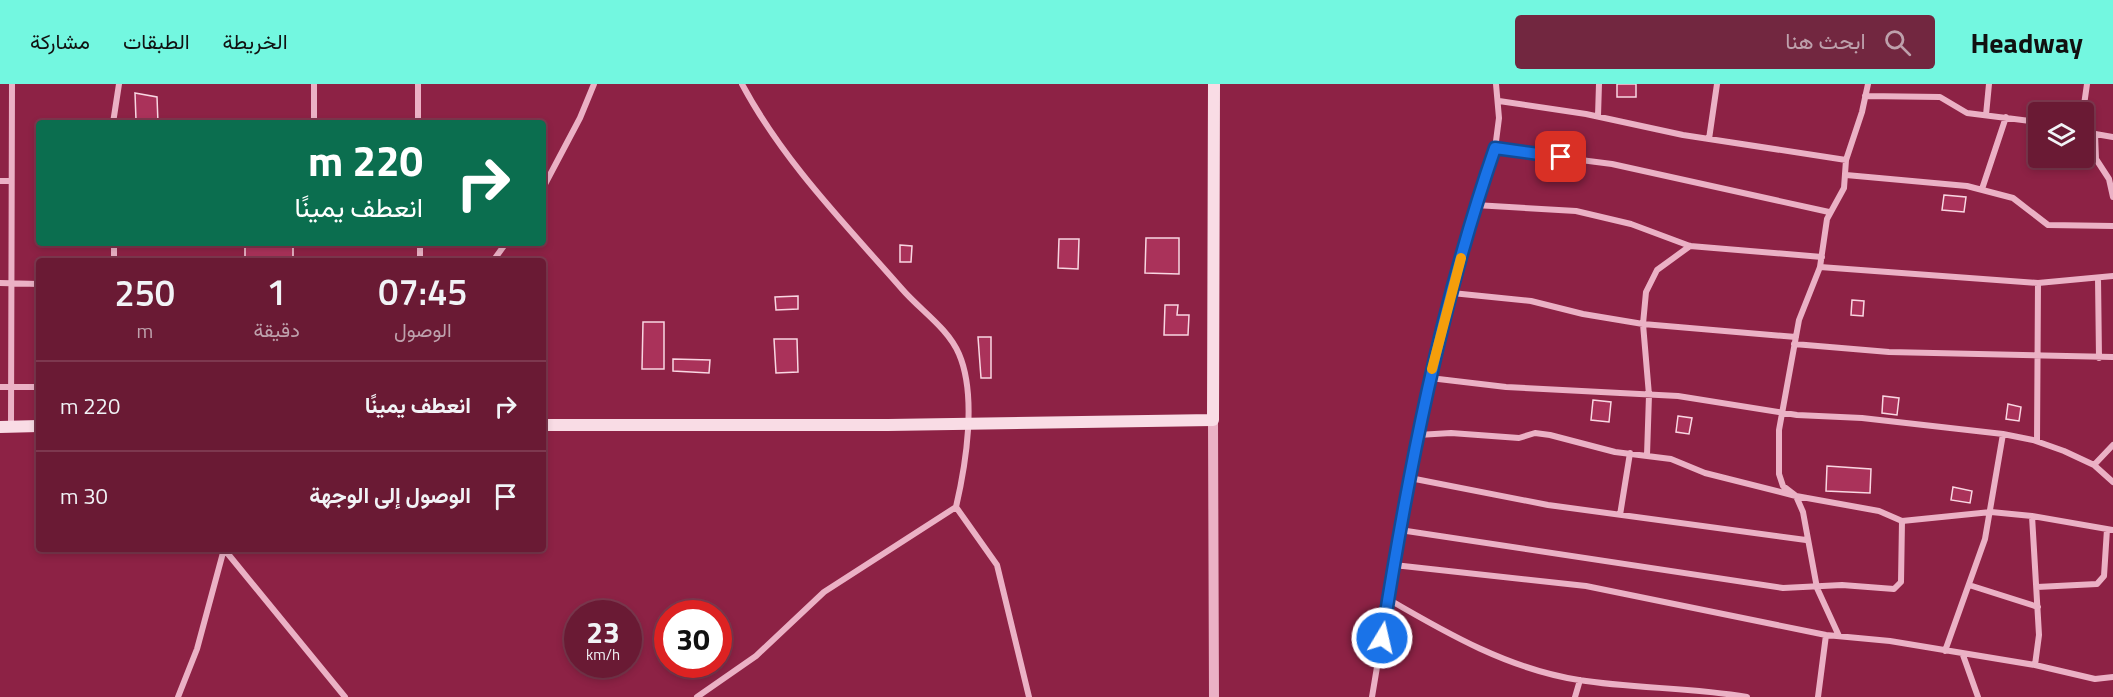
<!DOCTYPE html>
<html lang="ar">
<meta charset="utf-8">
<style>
:root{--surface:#6a1a34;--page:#722740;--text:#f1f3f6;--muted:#bea1ac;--line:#7d384f;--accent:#73f7e0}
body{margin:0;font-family:"Titillium Web",Vazirmatn,sans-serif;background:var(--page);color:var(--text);direction:rtl;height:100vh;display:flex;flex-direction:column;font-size:22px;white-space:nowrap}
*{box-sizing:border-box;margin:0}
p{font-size:20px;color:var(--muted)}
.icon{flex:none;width:33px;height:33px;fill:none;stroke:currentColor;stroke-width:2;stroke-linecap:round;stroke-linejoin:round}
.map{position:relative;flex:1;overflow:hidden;direction:ltr}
.side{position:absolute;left:36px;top:174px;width:510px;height:294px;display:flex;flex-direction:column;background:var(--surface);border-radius:6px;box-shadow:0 3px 9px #0003,0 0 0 2px var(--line);direction:rtl}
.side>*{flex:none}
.guide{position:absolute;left:36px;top:36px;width:510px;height:126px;border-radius:6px;box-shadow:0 3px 9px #0003,0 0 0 2px var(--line);direction:rtl;background:#0b6e4f;color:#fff;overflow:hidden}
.controls{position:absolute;left:2028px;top:18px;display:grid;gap:12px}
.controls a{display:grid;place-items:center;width:66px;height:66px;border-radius:6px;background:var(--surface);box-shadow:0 3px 9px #0003,0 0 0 2px var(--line);font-size:30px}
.speed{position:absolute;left:564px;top:516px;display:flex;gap:12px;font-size:30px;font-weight:700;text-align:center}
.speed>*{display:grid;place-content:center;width:78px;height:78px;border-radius:50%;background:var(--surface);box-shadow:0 3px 9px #0003,0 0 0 2px var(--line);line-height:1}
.speed small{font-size:15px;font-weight:400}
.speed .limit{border:9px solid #d22;background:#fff;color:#111}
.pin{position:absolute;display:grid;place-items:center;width:51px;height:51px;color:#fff;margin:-26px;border-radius:12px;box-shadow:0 3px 9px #0006}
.me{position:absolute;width:66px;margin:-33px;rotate:9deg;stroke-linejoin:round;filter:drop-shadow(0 0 4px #0008)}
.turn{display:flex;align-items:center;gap:21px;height:126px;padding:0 24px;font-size:27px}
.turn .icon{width:78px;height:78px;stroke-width:2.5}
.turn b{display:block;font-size:42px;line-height:51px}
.eta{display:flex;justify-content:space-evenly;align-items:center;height:102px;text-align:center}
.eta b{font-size:36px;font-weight:600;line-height:42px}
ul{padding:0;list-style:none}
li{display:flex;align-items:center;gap:18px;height:90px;padding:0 24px;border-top:2px solid var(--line)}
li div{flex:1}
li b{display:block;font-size:22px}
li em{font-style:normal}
header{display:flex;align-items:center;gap:36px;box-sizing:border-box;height:84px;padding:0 30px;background:var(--accent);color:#111}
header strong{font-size:28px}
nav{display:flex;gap:33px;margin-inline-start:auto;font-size:21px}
.search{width:420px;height:54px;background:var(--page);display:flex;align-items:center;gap:15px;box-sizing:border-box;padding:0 21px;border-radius:6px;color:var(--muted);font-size:22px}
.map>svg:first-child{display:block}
</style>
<header>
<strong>Headway</strong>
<div class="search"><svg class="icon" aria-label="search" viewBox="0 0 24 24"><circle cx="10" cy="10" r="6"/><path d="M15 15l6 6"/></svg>ابحث هنا</div>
<nav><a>الخريطة</a><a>الطبقات</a><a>مشاركة</a></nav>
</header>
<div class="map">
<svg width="2113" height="613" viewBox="0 0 2113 613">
<rect width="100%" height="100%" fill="#8d2245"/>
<path fill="#aa325a" stroke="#f9d6e2" stroke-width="1.5" d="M 1617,0 L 1636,0 L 1636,13 L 1617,13 Z
M 135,9 L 157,13 L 158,39 L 136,36 Z
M 1944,111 L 1966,113 L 1964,128 L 1942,126 Z
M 1146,154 L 1179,154 L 1179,190 L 1145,189 Z
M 1059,155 L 1079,155 L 1078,185 L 1058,184 Z
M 245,159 L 293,159 L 293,173 L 245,174 Z
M 900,161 L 912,162 L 911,178 L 900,178 Z
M 798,212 L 798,225 L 776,226 L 775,213 Z
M 1852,216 L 1864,217 L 1863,232 L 1851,231 Z
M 1165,221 L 1178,221 L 1177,231 L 1189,231 L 1188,251 L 1164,251 Z
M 643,238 L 664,238 L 664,285 L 642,285 Z
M 978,253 L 991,253 L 991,294 L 981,294 Z
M 774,255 L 797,255 L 798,288 L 776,289 Z
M 673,275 L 710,276 L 709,289 L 673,287 Z
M 1883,312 L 1899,314 L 1897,331 L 1882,329 Z
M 1593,316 L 1611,318 L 1609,338 L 1591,336 Z
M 2008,320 L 2021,323 L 2019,337 L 2006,335 Z
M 1678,332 L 1692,334 L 1689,350 L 1676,348 Z
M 1827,382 L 1871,385 L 1870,409 L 1826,407 Z
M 1953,403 L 1972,407 L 1970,419 L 1951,416 Z"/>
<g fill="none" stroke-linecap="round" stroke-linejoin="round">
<path stroke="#ebb1c5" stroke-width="6" d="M 418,0 L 418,39
M 1865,12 L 1940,13 L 1967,29 L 2038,38
M 1499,17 L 1586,30 L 1683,51 L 1846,76
M 2083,28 L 2087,0
M 1986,31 L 1989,0
M 1598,32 L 1599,0
M 113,39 L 119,0
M 314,39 L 314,0
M 2084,48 L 2113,53
M 2095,50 L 2096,75 L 2109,95 L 2113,113
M 1709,55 L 1717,0
M 1495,65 L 1612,80 L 1829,128
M 1846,91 L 1967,102 L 2013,114 L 2048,141 L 2113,142
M 0,97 L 10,97
M 543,104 L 580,34 L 594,0
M 1982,105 L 2006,33
M 1475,121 L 1576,127 L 1631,140 L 1690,162 L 1822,173
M 114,159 L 114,177
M 420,159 L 420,177
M 493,177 L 506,159
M 1820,183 L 2038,199 L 2113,192
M 2098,194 L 2099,274
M 0,199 L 39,200
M 1452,209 L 1531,217 L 1583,230 L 1643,240 L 1796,253
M 1794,260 L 1889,268 L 2113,273
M 1430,294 L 1506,303 L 1678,312 L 1797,331 L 1862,334 L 2003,350 L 2033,356 L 2064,367 L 2094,381 L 2113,398
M 0,303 L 39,303
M 11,343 L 12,0
M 1418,351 L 1451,349 L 1519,354 L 1535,349 L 1550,351 L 1615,368 L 1671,375 L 1705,389 L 1796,412 L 1879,427 L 1902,437 L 1991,428 L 2032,432 L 2113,446
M 2037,357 L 2038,199
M 1647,371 L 1649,311 L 1643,240 L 1646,208 L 1657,186 L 1690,162
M 2094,381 L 2113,361
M 1410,394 L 1548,421 L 1806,456
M 956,423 L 997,481 L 1029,613
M 1620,431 L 1630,369
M 2032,432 L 2039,551 L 2035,581
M 1400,446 L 1783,504 L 1842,501 L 1894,505 L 1901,498 L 1902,437
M 224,465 L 345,613
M 1394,481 L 1586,502 L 1826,551 L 1890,557 L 2035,581 L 2095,595 L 2113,593
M 1969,501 L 2038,523
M 2037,503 L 2097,500 L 2104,492 L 2107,445
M 1388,515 C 1448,550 1509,585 1579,596 C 1635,605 1691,603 1747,613
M 1839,552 L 1817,504 L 1803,428 L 1796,412 L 1783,402 L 1779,390 L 1779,346 L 1799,236 L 1820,183 L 1827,135 L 1844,104 L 1846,76 L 1862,28 L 1868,0
M 1945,567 L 1985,455 L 2003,350
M 1963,571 L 1978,613
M 178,613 L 197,565 L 224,465
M 697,613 L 756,572 L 824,508 L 956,423 C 966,380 977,312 959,270 C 948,244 920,226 902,205 C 845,140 783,77 742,0
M 1372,613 L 1394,481 L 1430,294 L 1475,121 L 1495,65 L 1499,34 L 1496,0
M 1575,613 L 1580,596
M 1818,613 L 1826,551"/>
<path stroke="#ebb1c5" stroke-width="10" d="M 1213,336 L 1214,613"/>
<path stroke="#f9dce5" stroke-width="12" d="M 543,341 L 888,341 L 1213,336 L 1214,0
M 0,343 L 39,342"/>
</g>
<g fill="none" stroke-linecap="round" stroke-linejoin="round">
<defs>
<path id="route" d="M 1382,554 C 1408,389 1440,223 1495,64 L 1561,73"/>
</defs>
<use href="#route" stroke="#114b97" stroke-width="15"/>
<use href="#route" stroke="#1a73e8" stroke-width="10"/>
<path stroke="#f59e0b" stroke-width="10" d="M 1432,285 L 1461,174"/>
</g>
</svg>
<div class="controls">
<a><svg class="icon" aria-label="layers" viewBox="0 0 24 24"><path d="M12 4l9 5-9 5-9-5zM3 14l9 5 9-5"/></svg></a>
</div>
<div class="speed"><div>23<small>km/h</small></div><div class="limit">30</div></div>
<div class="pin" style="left:1561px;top:73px;background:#d93025"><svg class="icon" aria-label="arrive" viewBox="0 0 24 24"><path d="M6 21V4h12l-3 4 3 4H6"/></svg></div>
<svg class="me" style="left:1382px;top:554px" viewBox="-20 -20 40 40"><circle r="17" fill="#1a73e8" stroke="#fff" stroke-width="3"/><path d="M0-11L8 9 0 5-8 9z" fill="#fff"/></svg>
<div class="guide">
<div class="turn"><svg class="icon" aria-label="right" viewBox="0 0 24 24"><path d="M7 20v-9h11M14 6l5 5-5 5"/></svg><div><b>220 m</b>انعطف يمينًا</div></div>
</div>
<section class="side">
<div class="eta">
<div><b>07:45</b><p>الوصول</p></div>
<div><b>1</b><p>دقيقة</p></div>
<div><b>250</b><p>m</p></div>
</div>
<ul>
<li><svg class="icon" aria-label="right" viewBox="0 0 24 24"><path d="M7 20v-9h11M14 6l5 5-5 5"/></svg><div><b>انعطف يمينًا</b></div><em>220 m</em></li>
<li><svg class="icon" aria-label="arrive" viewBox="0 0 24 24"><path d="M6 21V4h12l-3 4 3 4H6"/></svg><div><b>الوصول إلى الوجهة</b></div><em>30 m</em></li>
</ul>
</section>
</div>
